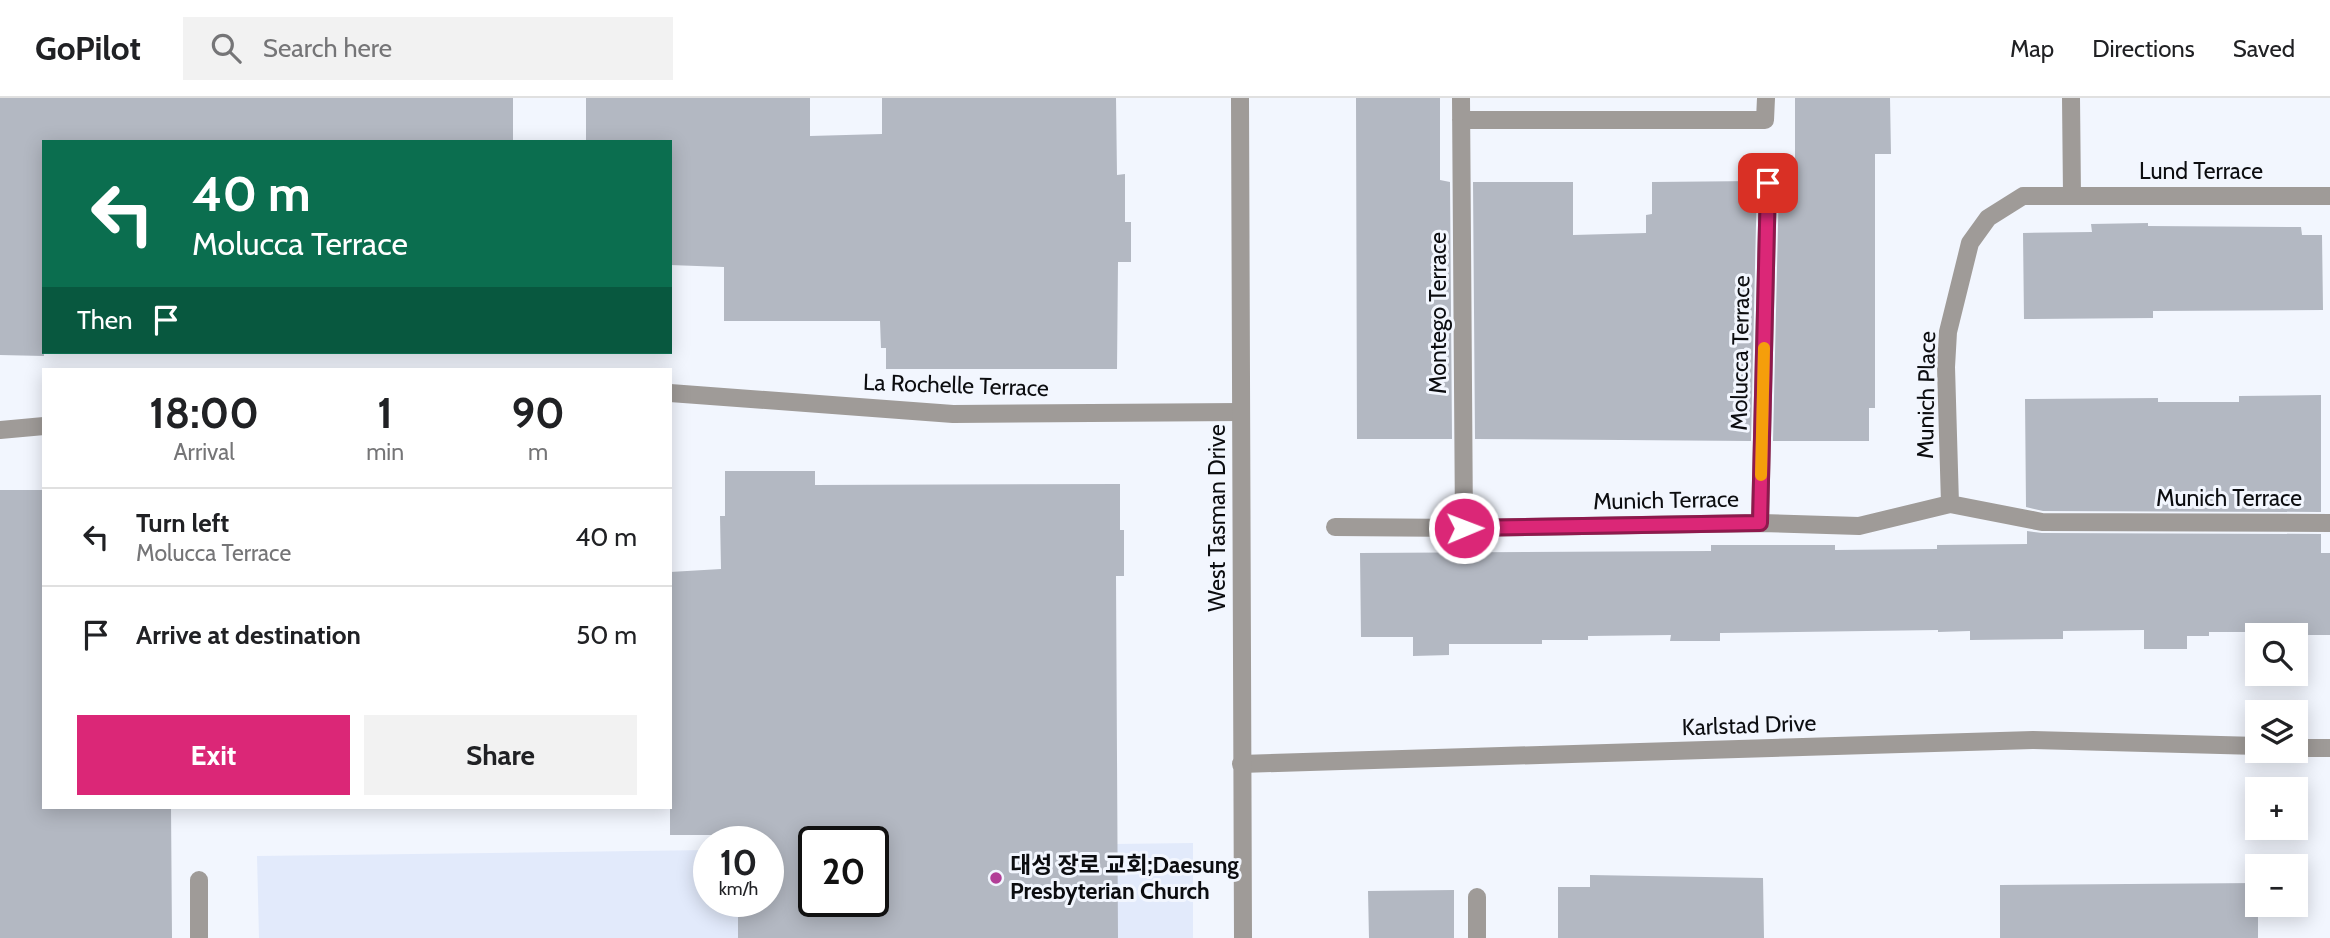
<!DOCTYPE html>
<meta charset="utf-8">
<style>
:root{--surface:#fff;--page:#f2f2f2;--text:#202124;--muted:#757577;--line:#e0e0e0;--accent:#db2777}
body{margin:0;font-family:Cabin,"Noto Sans KR",sans-serif;background:var(--page);color:var(--text);height:100vh;display:flex;flex-direction:column;font-size:26px;white-space:nowrap}
*{box-sizing:border-box;margin:0}
p{font-size:23px;color:var(--muted)}
.icon{flex:none;width:38px;height:38px;fill:none;stroke:currentColor;stroke-width:2;stroke-linecap:round;stroke-linejoin:round}
.map{position:relative;flex:1;overflow:hidden}
.details{position:absolute;left:42px;top:270px;width:630px;height:441px;display:flex;flex-direction:column;background:var(--surface);border-radius:0px;box-shadow:0 4px 18px #0003}
.details>*{flex:none}
.banner{position:absolute;left:42px;top:42px;width:630px;height:214px;border-radius:0px;box-shadow:0 4px 18px #0003;background:#0b6e4f;color:#fff;overflow:hidden}
.buttons{position:absolute;left:2245px;top:525px;display:grid;gap:14px}
.buttons a{display:grid;place-items:center;width:63px;height:63px;border-radius:0px;background:var(--surface);box-shadow:0 4px 18px #0003;font-size:35px}
.speed{position:absolute;left:693px;top:728px;display:flex;gap:14px;font-size:35px;font-weight:700;text-align:center}
.speed>*{display:grid;place-content:center;width:91px;height:91px;border-radius:50%;background:var(--surface);box-shadow:0 4px 18px #0003;line-height:1}
.speed small{font-size:18px;font-weight:400}
.speed .limit{border:4px solid #111;border-radius:10px;background:#fff;color:#111}
.pin{position:absolute;display:grid;place-items:center;width:60px;height:60px;color:#fff;margin:-30px;border-radius:14px;box-shadow:0 4px 10px #0006}
.me{position:absolute;width:77px;margin:-38px;rotate:89deg;stroke-linejoin:round;filter:drop-shadow(0 0 5px #0008)}
.turn{display:flex;align-items:center;gap:24px;height:147px;padding:0 35px;font-size:32px}
.turn .icon{width:91px;height:91px;stroke-width:2.5}
.turn b{display:block;font-size:49px;line-height:60px}
.then{display:flex;align-items:center;height:66px;padding:0 35px;background:#0003;gap:14px;font-size:26px}
.eta{display:flex;justify-content:space-evenly;align-items:center;height:119px;text-align:center}
.eta b{font-size:42px;font-weight:700;line-height:49px}
.button{display:flex;gap:14px;margin-top:auto;padding:14px 35px}
.button a{flex:1;height:80px;border-radius:0px;background:var(--accent);color:#fff;font-size:28px;font-weight:700;line-height:80px;text-align:center}
.button a+a{background:var(--page);color:var(--text)}
ul{padding:0;list-style:none}
li{display:flex;align-items:center;gap:21px;height:98px;padding:0 35px;border-top:2px solid var(--line)}
li div{flex:1}
li b{display:block;font-size:26px}
li em{font-style:normal}
header{display:flex;align-items:center;gap:42px;box-sizing:border-box;height:98px;padding:0 35px;background:var(--surface);border-bottom:2px solid var(--line)}
header strong{font-size:33px}
nav{display:flex;gap:38px;margin-inline-start:auto;font-size:24px}
.search{width:490px;height:63px;background:var(--page);display:flex;align-items:center;gap:18px;box-sizing:border-box;padding:0 24px;border-radius:0px;color:var(--muted);font-size:26px}
.map>svg:first-child{display:block}
</style>
<header>
<strong>GoPilot</strong>
<div class="search"><svg class="icon" aria-label="search" viewBox="0 0 24 24"><circle cx="10" cy="10" r="6"/><path d="M15 15l6 6"/></svg>Search here</div>
<nav><a>Map</a><a>Directions</a><a>Saved</a></nav>
</header>
<div class="map">
<svg width="2330" height="840" viewBox="0 0 2330 840">
<rect width="100%" height="100%" fill="#f2f6fe"/>
<path fill="#e2eafb" d="M 1193,745 L 1193,840 L 259,840 L 257,758 L 709,752 L 709,803 L 873,803 L 873,749 Z"/>
<path fill="#b3b8c2" fill-rule="evenodd" d="M 0,0 L 513,0 L 513,44 L 44,44 L 44,258 L 0,257 Z
M 586,0 L 810,0 L 810,38 L 882,36 L 882,0 L 1116,0 L 1117,77 L 1125,76 L 1125,124 L 1131,124 L 1131,164 L 1118,164 L 1117,271 L 886,271 L 886,250 L 881,250 L 880,223 L 724,223 L 724,169 L 670,167 L 670,44 L 586,44 Z
M 1356,0 L 1440,0 L 1440,82 L 1450,84 L 1452,341 L 1357,341 Z
M 1795,0 L 1890,0 L 1891,56 L 1875,56 L 1875,310 L 1869,310 L 1869,343 L 1773,343 L 1779,83 L 1795,81 Z
M 1757,83 L 1751,343 L 1475,341 L 1473,84 L 1573,84 L 1573,137 L 1646,135 L 1646,117 L 1652,116 L 1652,84 Z
M 2148,125 L 2148,128 L 2301,129 L 2302,137 L 2322,137 L 2323,212 L 2153,213 L 2153,220 L 2024,221 L 2023,135 L 2092,134 L 2091,126 Z
M 2321,297 L 2321,414 L 2043,413 L 2026,409 L 2025,301 L 2158,300 L 2158,304 L 2239,304 L 2239,298 Z
M 725,373 L 815,373 L 815,387 L 1120,386 L 1120,432 L 1124,432 L 1124,478 L 1116,478 L 1118,840 L 738,840 L 738,803 L 768,803 L 768,744 L 738,744 L 738,738 L 726,737 L 670,737 L 670,474 L 721,471 L 720,418 L 725,418 ZM 814,744 L 873,744 L 873,803 L 814,803 Z
M 0,392 L 44,392 L 44,709 L 171,709 L 172,840 L 0,840 Z
M 2027,433 L 2042,435 L 2321,436 L 2321,455 L 2330,455 L 2330,537 L 2291,537 L 2291,534 L 2209,534 L 2209,538 L 2187,538 L 2187,551 L 2144,551 L 2144,532 L 2063,533 L 2063,541 L 1970,542 L 1970,533 L 1938,534 L 1938,532 L 1720,535 L 1720,543 L 1670,543 L 1671,537 L 1588,538 L 1588,542 L 1542,542 L 1542,546 L 1449,546 L 1449,557 L 1413,558 L 1413,539 L 1361,539 L 1360,455 L 1711,453 L 1711,447 L 1835,447 L 1835,452 L 1937,451 L 1937,447 L 2027,446 Z
M 1590,777 L 1763,780 L 1764,840 L 1558,840 L 1558,789 L 1590,789 Z
M 2258,785 L 2258,840 L 2000,840 L 2000,787 Z
M 1454,792 L 1454,840 L 1369,840 L 1368,793 Z"/>
<g fill="none" stroke-linecap="round" stroke-linejoin="round">
<path stroke="#9f9b98" stroke-width="18" d="M 1461,0 L 1464,430
M 2071,0 L 2072,98
M 1461,22 L 1765,22 L 1766,0
M 670,295 L 953,316 L 1241,314
M 0,332 L 44,328
M 1950,406 L 1946,269 L 1948,234 L 1970,145 L 1988,120 L 2023,98 L 2330,98
M 1760,425 L 1768,85
M 1335,429 L 1464,430 L 1760,425 L 1859,428 L 1950,406 L 2042,424 L 2330,425
M 1477,799 L 1477,840
M 199,840 L 199,782"/>
<path stroke="#9f9b98" stroke-width="18" d="M 2296,650 L 2330,650
M 1241,666 L 2033,642 L 2258,648"/>
<path stroke="#9f9b98" stroke-width="18" d="M 1240,0 L 1243,840"/>
</g>
<g fill="none" stroke-linecap="round" stroke-linejoin="round">
<defs>
<path id="route" d="M 1464,430 L 1760,425 L 1768,85"/>
</defs>
<use href="#route" stroke="#8e194d" stroke-width="18"/>
<use href="#route" stroke="#db2777" stroke-width="12"/>
<path stroke="#f59e0b" stroke-width="12" d="M 1761,377 L 1764,250"/>
</g>
<circle fill="#b23e97" stroke="#f2f6fe" stroke-width="2.5" cx="996" cy="780" r="7"/>
<g text-anchor="middle" dominant-baseline="central" stroke-width="6" stroke-linejoin="round" paint-order="stroke">
<g font-size="23" fill="#0c0d10" stroke="#f2f6fe">
<text x="2201" y="73">Lund Terrace</text>
<text transform="translate(1438 215) rotate(-90)">Montego Terrace</text>
<text transform="translate(1740 255) rotate(-89)">Molucca Terrace</text>
<text transform="translate(956 287) rotate(2)">La Rochelle Terrace</text>
<text transform="translate(1926 297) rotate(-89)">Munich Place</text>
<text x="2229" y="400">Munich Terrace</text>
<text transform="translate(1666 402) rotate(-1)">Munich Terrace</text>
<text transform="translate(1217 420) rotate(-90)">West Tasman Drive</text>
<text transform="translate(1749 627) rotate(-2)">Karlstad Drive</text>
</g>
<g font-size="23" font-weight="bold" fill="#0c0d10" stroke="#f2f6fe" text-anchor="start">
<text x="1010" y="767">대성 장로 교회;Daesung<tspan x="1010" dy="26">Presbyterian Church</tspan></text>
</g>
</g>
</svg>
<div class="buttons">
<a><svg class="icon" aria-label="search" viewBox="0 0 24 24"><circle cx="10" cy="10" r="6"/><path d="M15 15l6 6"/></svg></a>
<a><svg class="icon" aria-label="layers" viewBox="0 0 24 24"><path d="M12 4l9 5-9 5-9-5zM3 14l9 5 9-5"/></svg></a>
<a>+</a>
<a>−</a>
</div>
<div class="speed"><div>10<small>km/h</small></div><div class="limit">20</div></div>
<div class="pin" style="left:1768px;top:85px;background:#d93025"><svg class="icon" aria-label="arrive" viewBox="0 0 24 24"><path d="M6 21V4h12l-3 4 3 4H6"/></svg></div>
<svg class="me" style="left:1464px;top:430px" viewBox="-20 -20 40 40"><circle r="17" fill="#db2777" stroke="#fff" stroke-width="3"/><path d="M0-11L8 9 0 5-8 9z" fill="#fff"/></svg>
<div class="banner">
<div class="turn"><svg class="icon" aria-label="left" viewBox="0 0 24 24"><path d="M17 20v-9H6M10 6l-5 5 5 5"/></svg><div><b>40 m</b>Molucca Terrace</div></div>
<div class="then">Then<svg class="icon" aria-label="arrive" viewBox="0 0 24 24"><path d="M6 21V4h12l-3 4 3 4H6"/></svg></div>
</div>
<section class="details">
<div class="eta">
<div><b>18:00</b><p>Arrival</p></div>
<div><b>1</b><p>min</p></div>
<div><b>90</b><p>m</p></div>
</div>
<ul>
<li><svg class="icon" aria-label="left" viewBox="0 0 24 24"><path d="M17 20v-9H6M10 6l-5 5 5 5"/></svg><div><b>Turn left</b><p>Molucca Terrace</p></div><em>40 m</em></li>
<li><svg class="icon" aria-label="arrive" viewBox="0 0 24 24"><path d="M6 21V4h12l-3 4 3 4H6"/></svg><div><b>Arrive at destination</b></div><em>50 m</em></li>
</ul>
<div class="button"><a>Exit</a><a>Share</a></div>
</section>
</div>
